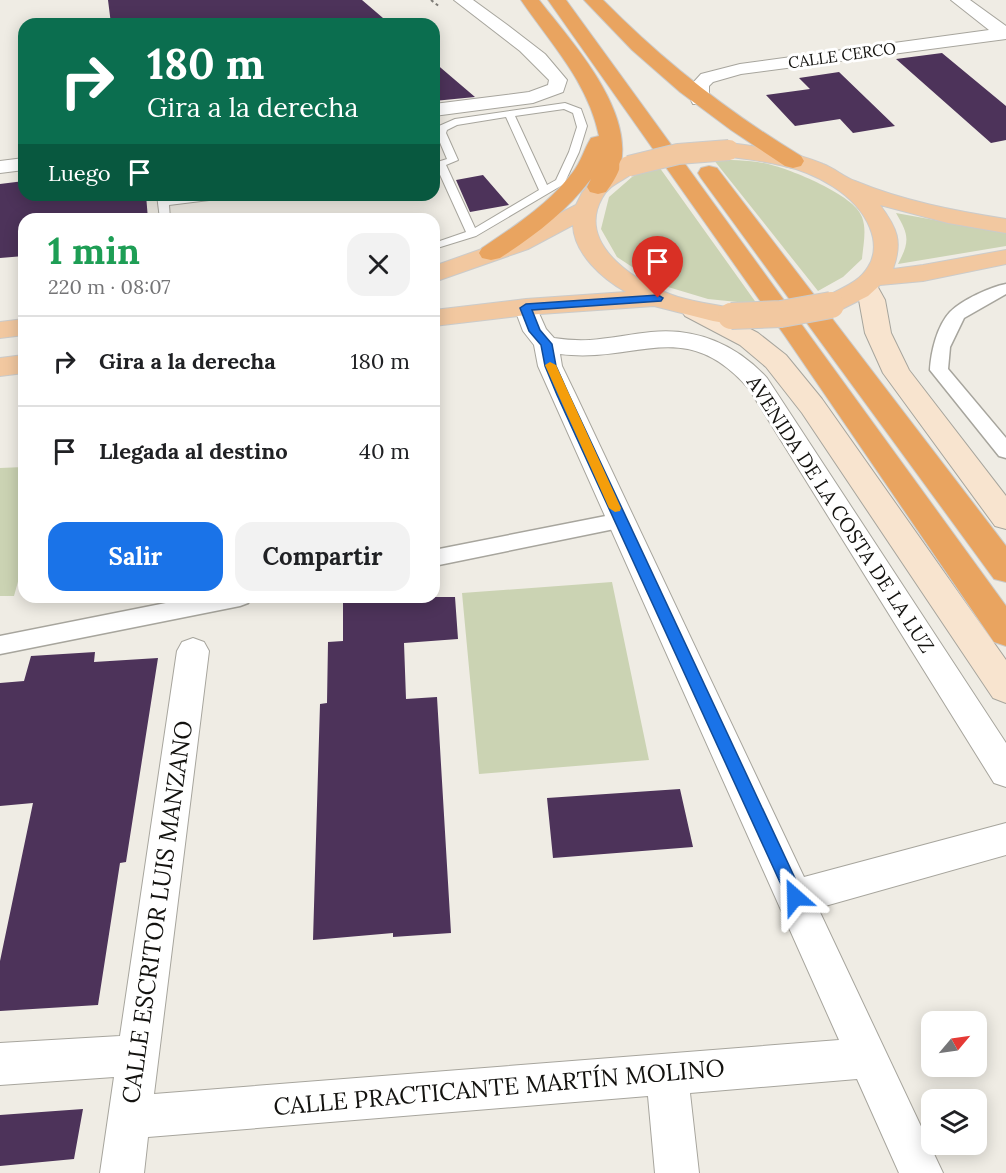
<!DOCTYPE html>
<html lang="es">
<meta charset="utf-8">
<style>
:root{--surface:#fff;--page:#f2f2f2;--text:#202124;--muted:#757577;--line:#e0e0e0;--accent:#1a73e8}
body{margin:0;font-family:Lora,serif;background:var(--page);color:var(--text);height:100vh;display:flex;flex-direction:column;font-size:22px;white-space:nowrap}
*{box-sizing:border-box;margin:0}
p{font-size:20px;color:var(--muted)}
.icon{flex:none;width:33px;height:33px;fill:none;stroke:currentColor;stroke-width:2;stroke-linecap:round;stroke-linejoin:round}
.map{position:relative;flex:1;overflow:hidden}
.sheet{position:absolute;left:18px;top:213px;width:422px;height:390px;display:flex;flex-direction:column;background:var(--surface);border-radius:18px;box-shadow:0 3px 15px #0003}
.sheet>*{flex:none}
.top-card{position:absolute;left:18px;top:18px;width:422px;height:183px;border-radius:18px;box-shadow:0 3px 15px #0003;background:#0b6e4f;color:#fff;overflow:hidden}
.needle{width:39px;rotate:61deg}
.tools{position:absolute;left:921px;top:1011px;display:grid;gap:12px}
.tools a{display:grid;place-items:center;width:66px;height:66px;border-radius:12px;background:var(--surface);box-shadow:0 3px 15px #0003;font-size:30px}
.pin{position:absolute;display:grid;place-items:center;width:51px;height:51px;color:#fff;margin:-62px -26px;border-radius:50% 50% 50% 0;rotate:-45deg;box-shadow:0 0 6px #0007}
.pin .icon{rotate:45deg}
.me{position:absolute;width:66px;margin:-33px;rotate:335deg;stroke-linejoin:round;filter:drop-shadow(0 0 4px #0008)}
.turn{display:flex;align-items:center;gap:21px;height:126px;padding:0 30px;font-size:27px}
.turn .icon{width:78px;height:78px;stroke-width:2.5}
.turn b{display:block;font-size:42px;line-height:51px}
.then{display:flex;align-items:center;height:57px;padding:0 30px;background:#0003;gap:12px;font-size:22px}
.round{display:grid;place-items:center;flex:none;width:63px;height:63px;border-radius:18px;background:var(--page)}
.overview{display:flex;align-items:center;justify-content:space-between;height:102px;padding:0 30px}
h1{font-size:36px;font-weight:700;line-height:45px;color:#1e9e55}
.button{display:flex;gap:12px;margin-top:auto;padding:12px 30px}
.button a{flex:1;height:69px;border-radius:18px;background:var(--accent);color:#fff;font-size:24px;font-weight:700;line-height:69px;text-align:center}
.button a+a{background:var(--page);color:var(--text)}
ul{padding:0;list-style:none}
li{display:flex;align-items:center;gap:18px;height:90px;padding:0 30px;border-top:2px solid var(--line)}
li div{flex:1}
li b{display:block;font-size:22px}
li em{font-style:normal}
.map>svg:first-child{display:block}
</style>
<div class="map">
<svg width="1006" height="1173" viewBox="0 0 1006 1173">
<rect width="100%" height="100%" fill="#efece4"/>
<path fill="#cbd3b3" d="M 713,159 C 730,160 750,160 768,164 C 790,169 855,195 862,217 C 867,230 863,246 862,259 L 843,277 L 818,291 Z
M 657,164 L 757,304 L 708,299 L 658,284 L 617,257 L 601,229 L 609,197 L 632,177 Z
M 896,213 L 1006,233 L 1006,246 L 898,264 C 910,241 909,235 896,213 Z
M 24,467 L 24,560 L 14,596 L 0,596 L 0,468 Z
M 612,582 L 649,760 L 479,774 L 462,593 Z"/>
<path fill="#4d335a" d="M 108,0 L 362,0 L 390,24 L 111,24 Z
M 942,53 L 1006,106 L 1006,140 L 991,143 L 896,59 Z
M 434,62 L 475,97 L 434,101 Z
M 839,72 L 895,126 L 853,133 L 840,119 L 795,126 L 766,95 L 810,89 L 799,78 Z
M 483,175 L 509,205 L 470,212 L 456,180 Z
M 24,181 L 24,195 L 146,195 L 148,219 L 24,219 L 24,256 L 0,258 L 0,184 Z
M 392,597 L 455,597 L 458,639 L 404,643 L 406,699 L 437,697 L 451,933 L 393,937 L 393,933 L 313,940 L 320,704 L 327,703 L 328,642 L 343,641 L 343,600 Z
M 95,652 L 94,662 L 158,658 L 126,862 L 120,863 L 98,1005 L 0,1011 L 0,961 L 33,803 L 0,806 L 0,683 L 24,681 L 31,656 Z
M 680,789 L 693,847 L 553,858 L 547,798 Z
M 83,1109 L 74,1159 L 0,1166 L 0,1115 Z"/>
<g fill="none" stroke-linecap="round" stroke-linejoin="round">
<defs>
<path id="service" d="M 565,103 L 581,109 L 587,126 L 579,152 L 564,184 L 476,236 L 434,249 L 434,243 L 466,232 L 437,168 L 434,169 L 434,163 L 447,159 L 436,133 L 439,126 L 455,119 ZM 564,109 L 573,113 L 577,127 L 569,152 L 556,180 L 547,185 L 515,116 ZM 506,117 L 539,190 L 475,228 L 446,165 L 458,160 L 446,133 L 447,130 L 457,125 Z
M 157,195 L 167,195 L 168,199 L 201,195 L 230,195 L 225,198 L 169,205 L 170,219 L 160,219 Z"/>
<path id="pedestrian" d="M 1006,284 L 1006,294 L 964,318 L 950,347 L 948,369 L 1006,438 L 1006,458 L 999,456 L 930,370 C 931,352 937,326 950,312 C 962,300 990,287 1006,284 Z
M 621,513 L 629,516 L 632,521 L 629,526 L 434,566 L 434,550 Z
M 196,597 L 251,597 L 248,603 L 240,606 L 0,654 L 0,636 Z"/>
<path id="minor" d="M 454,0 L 473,0 L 506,24 L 545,54 L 567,80 L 563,92 L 533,103 L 434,116 L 434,104 L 529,92 L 548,85 L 549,80 L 520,51 Z
M 951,0 L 970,0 L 1006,26 L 1006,39 L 741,74 L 713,82 L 709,86 L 709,100 L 707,104 L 693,104 L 691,100 L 691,85 L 701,74 L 740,64 L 989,30 Z
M 24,158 L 24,170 L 0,173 L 0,161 Z
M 526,300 L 534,302 L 546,329 L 554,338 C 593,344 613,336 651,332 C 696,327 737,345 767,378 L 1006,743 L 1006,787 L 994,783 L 749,389 C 685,315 638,364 560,354 L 562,366 L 576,395 L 804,877 L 1006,823 L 1006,855 L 818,908 L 943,1173 L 899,1173 L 857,1079 L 690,1093 L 699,1173 L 655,1173 L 648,1096 L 148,1137 L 144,1173 L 100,1173 L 114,1077 L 0,1085 L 0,1043 L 120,1036 L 177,651 L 182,642 L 193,638 L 204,642 L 209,651 L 154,1094 L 839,1040 L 538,366 L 534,345 L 523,331 L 514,307 L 518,302 Z"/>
<path id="secondary" d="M 866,279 L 875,282 L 885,300 L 891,333 L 909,370 L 1006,496 L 1006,529 L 995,526 L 883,373 L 865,333 L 859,300 L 853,287 L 857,282 Z
M 694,302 L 703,304 L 758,333 L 786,355 L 822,399 L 1006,660 L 1006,703 L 993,698 L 802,413 L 766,367 L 740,345 L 685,316 L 681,310 L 685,304 Z"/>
<path id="primary" d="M 729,143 C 761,147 793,151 823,164 C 834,168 844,177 855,181 C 903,201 955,211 1006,219 L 1006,233 L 948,223 L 880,205 C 897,228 903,241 893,269 L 923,265 L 1006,250 L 1006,264 L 923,281 L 880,285 L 868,296 L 840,310 L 831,313 L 822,310 L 818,305 C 829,289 855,289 868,267 C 876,255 875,240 870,228 C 857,194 814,172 780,165 C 761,160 740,159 721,155 L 718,150 L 721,145 Z
M 629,159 L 637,161 L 640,166 C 631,179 610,182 602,198 C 575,246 640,285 678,297 C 698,303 719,305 740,310 L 744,316 L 740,322 L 731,324 L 713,321 L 654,306 L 526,315 L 434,326 L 434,310 L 526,299 L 626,292 C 603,279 574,254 573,225 L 528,249 L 434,282 L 434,266 L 510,239 L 576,205 L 582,193 L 594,179 L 615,164 Z
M 24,319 L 24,335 L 0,338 L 0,322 Z
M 24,355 L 24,373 L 0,376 L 0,358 Z"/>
<path id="motorway" d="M 521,0 L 539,0 C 571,41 632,107 621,163 C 619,173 612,184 606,192 L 598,194 L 590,192 L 587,187 L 591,179 C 566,212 534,236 500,258 L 491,260 L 482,258 L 479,253 L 482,248 C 515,226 549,204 573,172 C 581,162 584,149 591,138 L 599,136 C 588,82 551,44 521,0 Z
M 548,0 L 566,0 L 1006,606 L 1006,646 L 994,642 L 785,336 Z
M 584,0 L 603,0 C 663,61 728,112 801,156 L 804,161 L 801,166 L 793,168 L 785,166 L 731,130 L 680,92 L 632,50 Z
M 709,166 L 717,168 L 1006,546 L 1006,582 L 994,579 L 701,178 L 698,173 L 701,168 Z"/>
</defs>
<use href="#service" stroke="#a7a59d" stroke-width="2"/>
<use href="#pedestrian" stroke="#a7a59d" stroke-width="3"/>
<use href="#minor" stroke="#a7a59d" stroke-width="2"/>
<use href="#secondary" stroke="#a7a59d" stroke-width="2"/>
<use href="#primary" stroke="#cbcbca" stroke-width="2"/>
<use href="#motorway" stroke="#cbcbca" stroke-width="2"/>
<path stroke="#7e7c76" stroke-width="2" stroke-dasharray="3 3" stroke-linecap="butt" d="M 431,0 L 440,7"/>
<use href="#service" fill="#fff" fill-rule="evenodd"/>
<use href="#pedestrian" fill="#fff" fill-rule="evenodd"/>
<use href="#minor" fill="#fff" fill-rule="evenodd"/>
<use href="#secondary" fill="#f8e4cf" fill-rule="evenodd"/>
<use href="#primary" fill="#f2c8a0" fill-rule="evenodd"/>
<use href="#motorway" fill="#e9a460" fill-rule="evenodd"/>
<defs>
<path id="primary-bridge-far1" d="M 629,166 L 678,154 L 729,150"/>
<path id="primary-bridge" d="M 731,316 L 781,314 L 831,305"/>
</defs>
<use href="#primary-bridge-far1" stroke="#cbcbca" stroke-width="22" stroke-linecap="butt"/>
<use href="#primary-bridge" stroke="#cbcbca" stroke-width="28" stroke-linecap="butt"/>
<use href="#primary-bridge-far1" stroke="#f2c8a0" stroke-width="20"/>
<use href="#primary-bridge" stroke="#f2c8a0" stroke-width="26"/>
</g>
<path fill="#1a73e8" stroke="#114b97" stroke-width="1.5" d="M 658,295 L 663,298 L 661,301 L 532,310 L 540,330 L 552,344 L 556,366 L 569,395 L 801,891 L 804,897 L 801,902 L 795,905 L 789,902 L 557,395 L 545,366 L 541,345 L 529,331 L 520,308 L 526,304 Z"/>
<path fill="#f59e0b" d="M 550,362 L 556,365 L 621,508 L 620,511 L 615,512 L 609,508 L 545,365 Z"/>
<g text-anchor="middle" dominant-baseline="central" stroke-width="6" stroke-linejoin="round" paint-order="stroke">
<g font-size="16" fill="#13120f" stroke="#fff">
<text transform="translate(842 55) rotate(-8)">CALLE CERCO</text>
</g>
<g font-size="20" fill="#13120f" stroke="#fff">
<text transform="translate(841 514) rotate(57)">AVENIDA DE LA COSTA DE LA LUZ</text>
</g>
<g font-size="24" fill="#13120f" stroke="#fff">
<text transform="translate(157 912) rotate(-82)">CALLE ESCRITOR LUIS MANZANO</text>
<text transform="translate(499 1087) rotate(-5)">CALLE PRACTICANTE MARTÍN MOLINO</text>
</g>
</g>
</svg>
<div class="tools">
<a><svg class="needle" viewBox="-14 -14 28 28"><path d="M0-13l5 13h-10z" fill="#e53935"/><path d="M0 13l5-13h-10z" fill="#757577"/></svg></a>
<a><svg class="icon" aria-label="layers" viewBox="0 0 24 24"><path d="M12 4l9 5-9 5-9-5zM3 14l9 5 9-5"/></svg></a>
</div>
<div class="pin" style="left:658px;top:298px;background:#d93025"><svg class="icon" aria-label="arrive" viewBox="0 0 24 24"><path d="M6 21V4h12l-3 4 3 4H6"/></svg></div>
<svg class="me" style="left:795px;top:897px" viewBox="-20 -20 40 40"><path d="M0-17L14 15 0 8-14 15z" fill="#1a73e8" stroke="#fff" stroke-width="4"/></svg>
<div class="top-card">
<div class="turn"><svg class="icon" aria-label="right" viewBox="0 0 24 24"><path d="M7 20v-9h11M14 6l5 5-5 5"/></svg><div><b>180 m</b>Gira a la derecha</div></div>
<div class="then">Luego<svg class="icon" aria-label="arrive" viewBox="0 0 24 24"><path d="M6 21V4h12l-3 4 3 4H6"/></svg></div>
</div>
<section class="sheet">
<div class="overview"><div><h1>1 min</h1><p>220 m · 08:07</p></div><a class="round"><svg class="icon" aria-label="close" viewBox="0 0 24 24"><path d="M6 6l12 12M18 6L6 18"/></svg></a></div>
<ul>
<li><svg class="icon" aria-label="right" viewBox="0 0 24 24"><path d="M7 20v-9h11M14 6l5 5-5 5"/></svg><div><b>Gira a la derecha</b></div><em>180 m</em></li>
<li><svg class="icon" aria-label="arrive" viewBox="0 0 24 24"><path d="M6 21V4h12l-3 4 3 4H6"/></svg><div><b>Llegada al destino</b></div><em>40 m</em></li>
</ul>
<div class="button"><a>Salir</a><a>Compartir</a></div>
</section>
</div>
